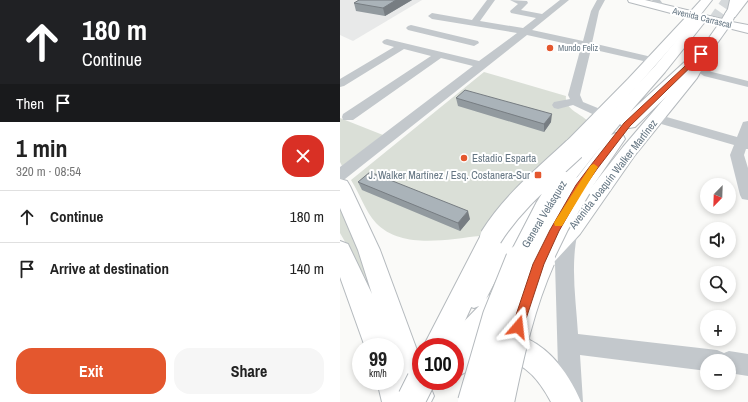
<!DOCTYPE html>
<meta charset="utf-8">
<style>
:root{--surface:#fff;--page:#f6f6f6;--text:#222;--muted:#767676;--line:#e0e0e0;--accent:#e4572e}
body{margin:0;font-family:"Archivo Narrow",sans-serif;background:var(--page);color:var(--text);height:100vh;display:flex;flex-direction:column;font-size:15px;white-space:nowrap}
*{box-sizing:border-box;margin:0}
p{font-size:13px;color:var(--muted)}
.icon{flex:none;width:22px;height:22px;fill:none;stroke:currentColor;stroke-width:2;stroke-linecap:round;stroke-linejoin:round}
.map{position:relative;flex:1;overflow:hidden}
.side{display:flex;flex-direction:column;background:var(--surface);width:340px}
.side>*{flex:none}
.guide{background:#202124;color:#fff;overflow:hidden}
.needle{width:26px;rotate:203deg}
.tools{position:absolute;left:360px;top:178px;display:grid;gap:8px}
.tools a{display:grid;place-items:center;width:36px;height:36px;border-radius:50%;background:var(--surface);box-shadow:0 2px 6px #0003;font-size:20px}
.speed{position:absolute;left:12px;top:338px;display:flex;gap:8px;font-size:20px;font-weight:700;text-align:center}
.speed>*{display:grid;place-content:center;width:52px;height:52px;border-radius:50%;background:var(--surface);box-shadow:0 2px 6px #0003;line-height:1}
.speed small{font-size:10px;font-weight:400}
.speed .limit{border:6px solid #d22;background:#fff;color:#111}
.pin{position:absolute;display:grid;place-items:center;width:34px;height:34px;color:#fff;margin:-17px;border-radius:8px;box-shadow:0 2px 6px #0006}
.me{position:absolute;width:44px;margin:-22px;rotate:17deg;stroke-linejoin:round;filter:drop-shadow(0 0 3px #0008)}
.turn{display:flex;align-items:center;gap:14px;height:84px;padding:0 16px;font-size:18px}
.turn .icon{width:52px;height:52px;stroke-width:2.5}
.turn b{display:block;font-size:28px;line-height:34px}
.then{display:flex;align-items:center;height:38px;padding:0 16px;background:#0003;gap:8px;font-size:15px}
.round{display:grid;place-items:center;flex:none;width:42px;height:42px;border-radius:16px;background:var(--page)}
.summary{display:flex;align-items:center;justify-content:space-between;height:68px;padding:0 16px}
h1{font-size:24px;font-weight:700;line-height:30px}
.cta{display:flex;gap:8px;margin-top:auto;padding:8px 16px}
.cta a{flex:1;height:46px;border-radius:16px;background:var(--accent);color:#fff;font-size:16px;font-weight:700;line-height:46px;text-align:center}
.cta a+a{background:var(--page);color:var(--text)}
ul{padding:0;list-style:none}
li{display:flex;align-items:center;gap:12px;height:52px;padding:0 16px;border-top:1px solid var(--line)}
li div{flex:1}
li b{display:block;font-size:15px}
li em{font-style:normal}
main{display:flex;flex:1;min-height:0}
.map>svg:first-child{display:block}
</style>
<main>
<section class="side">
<div class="guide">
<div class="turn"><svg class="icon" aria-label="ahead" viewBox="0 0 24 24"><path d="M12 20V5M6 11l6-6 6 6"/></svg><div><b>180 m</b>Continue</div></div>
<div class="then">Then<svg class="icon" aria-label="arrive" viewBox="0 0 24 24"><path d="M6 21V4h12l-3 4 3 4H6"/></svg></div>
</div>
<div class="summary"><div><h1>1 min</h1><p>320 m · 08:54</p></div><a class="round" style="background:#d93025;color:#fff"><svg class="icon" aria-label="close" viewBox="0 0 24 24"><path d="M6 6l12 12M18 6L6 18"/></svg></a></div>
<ul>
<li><svg class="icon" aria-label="ahead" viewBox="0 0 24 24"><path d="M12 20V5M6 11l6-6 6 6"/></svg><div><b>Continue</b></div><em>180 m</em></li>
<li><svg class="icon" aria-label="arrive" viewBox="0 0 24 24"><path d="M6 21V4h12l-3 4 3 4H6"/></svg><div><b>Arrive at destination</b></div><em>140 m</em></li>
</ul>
<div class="cta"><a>Exit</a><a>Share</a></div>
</section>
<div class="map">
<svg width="408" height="402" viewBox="0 0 408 402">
<rect width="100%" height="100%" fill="#fafaf8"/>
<path fill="#e8e9e9" d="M 0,0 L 82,0 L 13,41 L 0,35 Z"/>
<path fill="#dadfd7" d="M 144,72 L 226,96 C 224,108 239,113 247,120 L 140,236 C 108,239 62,250 36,223 C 25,211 20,194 11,180 Z
M 0,118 L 43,135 L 2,166 L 0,162 Z
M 0,195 L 60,358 L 25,277 L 0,233 Z"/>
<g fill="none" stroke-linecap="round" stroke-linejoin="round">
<path stroke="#d5d9db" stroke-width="13" stroke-dasharray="13 6" stroke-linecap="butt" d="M 373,23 L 389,0"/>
<defs>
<path id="major" d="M 288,0 L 305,0 L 351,11 L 361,0 L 372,0 L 361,14 L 382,19 L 388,9 L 390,0 L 400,0 L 398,9 L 392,22 L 408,25 L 408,33 L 388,28 L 373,49 L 357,78 L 295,155 L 240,234 L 215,261 L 207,264 L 199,261 L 196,255 L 199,249 L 224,222 L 283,147 L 346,73 L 361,49 L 378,25 L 356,19 L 298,85 L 227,161 L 221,163 L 215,161 L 212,157 L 215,153 L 288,79 L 346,17 L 289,2 Z
M 0,179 L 7,181 L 10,186 L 40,250 L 81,361 L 81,381 L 88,381 L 94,396 L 91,402 L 42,402 L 37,381 L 55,381 L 55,347 L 25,347 L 0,277 L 0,241 L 8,244 L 32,294 L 18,250 L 0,208 Z
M 186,195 L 193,197 L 196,202 L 146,299 L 149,295 L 158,292 L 167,295 L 170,303 L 167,311 L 145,336 C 192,323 225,364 241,402 L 211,402 C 198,377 177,352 145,362 C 135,365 126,373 115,378 L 115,347 L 103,347 L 105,341 L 139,306 L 134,308 L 125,305 L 122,297 L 179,197 Z"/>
<path id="highway" d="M 396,0 L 408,0 L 395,17 L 387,17 L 385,14 Z
M 360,16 L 364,17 L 366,20 L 364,23 L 325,72 L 290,112 L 362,46 L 367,45 L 372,46 L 374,49 L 372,52 L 295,127 L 289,128 L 283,127 L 280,124 L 271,135 L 276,133 L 283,135 L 285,139 L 248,193 L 240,195 L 232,193 L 229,188 L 262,145 L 229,187 L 222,189 L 215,187 L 212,182 L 237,149 L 315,66 L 356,17 Z
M 151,228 L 159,231 L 163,237 L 113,347 L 83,347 L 143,231 Z"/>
</defs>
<use href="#major" stroke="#b5babe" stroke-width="2"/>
<use href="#highway" stroke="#b4b9bd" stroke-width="2"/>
<path fill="#c3c8cc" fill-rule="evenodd" d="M 147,0 L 155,0 L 140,21 L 183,28 L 196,18 L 171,13 L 170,11 L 178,4 L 170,0 L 187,1 L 188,3 L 181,10 L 202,14 L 220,0 L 229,0 L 192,30 L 243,41 L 251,11 L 257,0 L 265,0 L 259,11 L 252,43 L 316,58 L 317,60 L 312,63 L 251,49 L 240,95 L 243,102 L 265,111 L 267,114 L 265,117 L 261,118 L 233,105 L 218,109 L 214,108 L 212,105 L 214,102 L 230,99 L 228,95 L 241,47 L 187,35 L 5,179 L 0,180 L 0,167 L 133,66 L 101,58 L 13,120 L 3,120 L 2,117 L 3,114 L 91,56 L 64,49 L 4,86 L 0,87 L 0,79 L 54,47 L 44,44 L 42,42 L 44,40 L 47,39 L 139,61 L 177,33 L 92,19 L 88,16 L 92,13 L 132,20 Z
M 312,0 L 320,0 L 323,4 L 319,7 L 316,6 Z
M 71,25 L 138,41 L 139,43 L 134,46 L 68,30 L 66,28 L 68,26 Z
M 357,65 L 372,72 L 408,81 L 408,87 L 364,76 L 352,68 Z
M 316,114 L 397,137 L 403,122 L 408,121 L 408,149 L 406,149 L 404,155 L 408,168 L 408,200 L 402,199 L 400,195 L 390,155 L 394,145 L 311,121 L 310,118 L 311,115 Z
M 229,224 L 235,226 L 238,231 C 230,265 236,300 238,334 L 377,350 L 384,353 L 389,351 L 408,354 L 408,376 L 389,373 L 389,361 L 367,361 L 367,371 L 240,355 L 243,402 L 219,402 L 215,263 C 216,250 217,238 223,226 Z"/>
<use href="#major" fill="#fff" fill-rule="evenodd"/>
<use href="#highway" fill="#fff" fill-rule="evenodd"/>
<defs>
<path id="highway-bridge-far2" d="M 233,150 L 237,146"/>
<path id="highway-bridge-far1" d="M 151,237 C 173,202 204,177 234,149
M 179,260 L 206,208 L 222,182
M 201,260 L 218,225 L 240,188"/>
<path id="highway-bridge" d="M 72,398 L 81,380
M 132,402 L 157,316 L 180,259
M 160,402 C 170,353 181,304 201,259"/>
</defs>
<use href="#highway-bridge-far2" stroke="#b4b9bd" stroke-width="18" stroke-linecap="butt"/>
<use href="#highway-bridge-far1" stroke="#b4b9bd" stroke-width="24" stroke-linecap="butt"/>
<use href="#highway-bridge" stroke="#b4b9bd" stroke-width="30" stroke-linecap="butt"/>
<use href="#highway-bridge-far2" stroke="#fff" stroke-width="17"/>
<use href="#highway-bridge-far1" stroke="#fff" stroke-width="22"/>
<use href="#highway-bridge" stroke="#fff" stroke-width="28"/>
</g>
<path fill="#929a9f" d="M 19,0 L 72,0 L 45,16 L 16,11 L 14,3 Z
M 116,98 L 211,122 L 204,132 L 118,106 Z
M 18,182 L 130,219 L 120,231 L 22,190 Z"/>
<path fill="#777d82" d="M 56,0 L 72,0 L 45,16 L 43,8 Z
M 212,114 L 211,122 L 204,132 L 204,124 Z
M 128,211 L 130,219 L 120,231 L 118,223 Z"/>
<path fill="#aab3b9" stroke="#777d82" d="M 19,0 L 56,0 L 43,8 L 14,3 Z
M 125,90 L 212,114 L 204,124 L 116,98 Z
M 30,172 L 128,211 L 118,223 L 18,182 Z"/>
<path fill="#e4572e" stroke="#94391e" d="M 359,53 L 364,54 L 290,126 L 257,169 L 243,189 L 219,231 L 204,264 L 182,331 L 178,332 L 174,331 L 172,327 L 193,264 L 210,230 L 236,185 L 251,165 L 284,123 Z"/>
<path fill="#f59e0b" d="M 254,164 L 258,167 L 222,226 L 215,226 L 214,223 L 215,221 L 251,165 Z"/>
<g fill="#e4572e" stroke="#fff" stroke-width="1.5">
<circle cx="210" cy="48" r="4"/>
<circle cx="124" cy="158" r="4"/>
<rect x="194" y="171" width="8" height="8" rx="2"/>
</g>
<g text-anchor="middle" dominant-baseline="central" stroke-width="4" stroke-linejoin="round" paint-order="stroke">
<g font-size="9" fill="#657683" stroke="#fff">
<text transform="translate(362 18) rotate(14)">Avenida Carrascal</text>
</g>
<g font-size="9" fill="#657683" stroke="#fff" text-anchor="start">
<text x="218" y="48">Mundo Feliz</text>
</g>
<g font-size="11" fill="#657683" stroke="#fff" text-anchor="start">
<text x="132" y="158">Estadio Esparta</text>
<text x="190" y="175" text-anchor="end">J. Walker Martínez / Esq. Costanera-Sur</text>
</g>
<g font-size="11" fill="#657683" stroke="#fff">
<text transform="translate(273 174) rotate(-52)">Avenida Joaquín Walker Martínez</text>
<text transform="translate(204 214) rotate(-59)">General Velásquez</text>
</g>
</g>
</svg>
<div class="tools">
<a><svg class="needle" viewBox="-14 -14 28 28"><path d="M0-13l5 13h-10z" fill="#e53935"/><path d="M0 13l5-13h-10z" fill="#767676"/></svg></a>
<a><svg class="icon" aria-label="sound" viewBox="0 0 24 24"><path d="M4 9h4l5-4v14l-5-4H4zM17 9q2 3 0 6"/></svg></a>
<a><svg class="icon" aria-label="search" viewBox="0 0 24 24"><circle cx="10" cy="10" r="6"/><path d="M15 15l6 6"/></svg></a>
<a>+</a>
<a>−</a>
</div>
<div class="speed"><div>99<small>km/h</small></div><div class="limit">100</div></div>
<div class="pin" style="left:361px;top:54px;background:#d93025"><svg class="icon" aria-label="arrive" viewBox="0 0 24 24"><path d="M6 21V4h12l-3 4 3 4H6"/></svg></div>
<svg class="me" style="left:178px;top:327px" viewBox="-20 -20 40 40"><path d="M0-17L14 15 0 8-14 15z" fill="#e4572e" stroke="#fff" stroke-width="4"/></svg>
</div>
</main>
